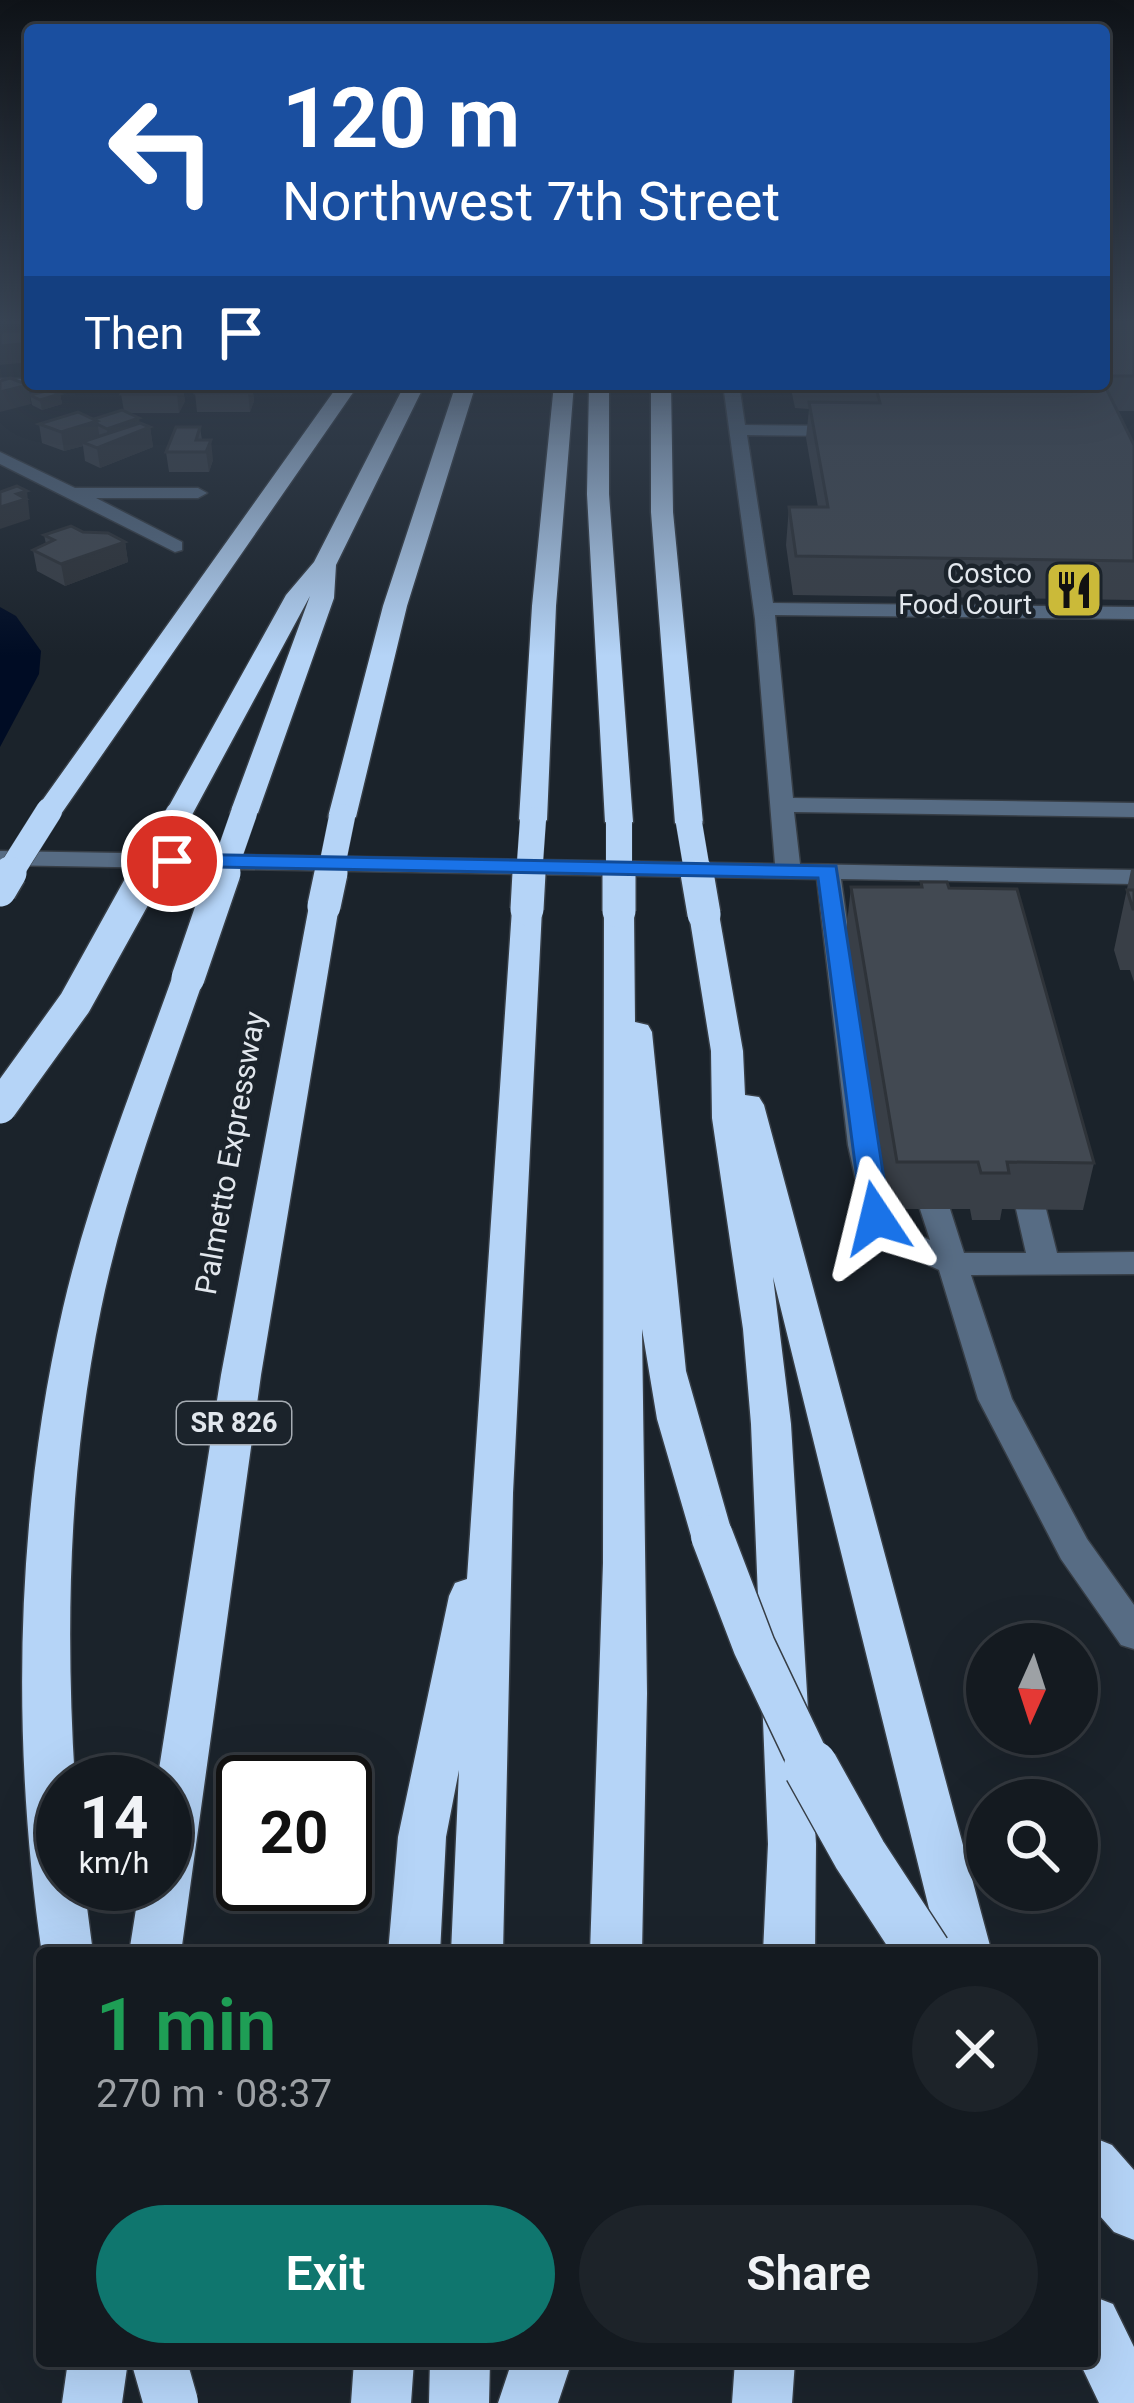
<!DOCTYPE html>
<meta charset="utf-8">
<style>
:root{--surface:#141a20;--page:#1d2329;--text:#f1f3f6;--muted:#9da1a5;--line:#33383e;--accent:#0f766e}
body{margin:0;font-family:Roboto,sans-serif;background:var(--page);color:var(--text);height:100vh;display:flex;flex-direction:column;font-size:45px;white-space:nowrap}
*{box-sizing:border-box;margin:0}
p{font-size:39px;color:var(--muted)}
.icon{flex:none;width:66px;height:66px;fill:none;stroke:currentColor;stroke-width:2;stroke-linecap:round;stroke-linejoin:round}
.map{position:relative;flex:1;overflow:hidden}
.details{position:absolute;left:36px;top:1947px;width:1062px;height:420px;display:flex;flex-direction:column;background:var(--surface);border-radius:12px;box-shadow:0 12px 48px #0002,0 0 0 3px var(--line)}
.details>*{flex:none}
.guide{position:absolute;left:24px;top:24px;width:1086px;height:366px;border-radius:12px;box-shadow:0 12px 48px #0002,0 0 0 3px var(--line);background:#1a4fa0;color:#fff;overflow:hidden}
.needle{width:78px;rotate:183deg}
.fabs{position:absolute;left:966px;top:1623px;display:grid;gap:24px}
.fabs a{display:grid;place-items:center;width:132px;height:132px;border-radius:50%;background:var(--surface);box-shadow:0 12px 48px #0002,0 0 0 3px var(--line);font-size:60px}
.speed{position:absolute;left:36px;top:1755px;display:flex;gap:24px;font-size:60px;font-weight:700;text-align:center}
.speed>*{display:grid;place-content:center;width:156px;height:156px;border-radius:50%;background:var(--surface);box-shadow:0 12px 48px #0002,0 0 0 3px var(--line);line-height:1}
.speed small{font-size:30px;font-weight:400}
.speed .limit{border:6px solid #111;border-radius:18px;background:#fff;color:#111}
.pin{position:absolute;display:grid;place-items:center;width:102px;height:102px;color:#fff;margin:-51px;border:6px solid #fff;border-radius:50%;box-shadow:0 3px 12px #0007}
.me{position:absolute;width:132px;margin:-66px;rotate:350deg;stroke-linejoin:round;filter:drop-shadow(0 0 9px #0008)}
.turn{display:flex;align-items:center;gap:42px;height:252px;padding:0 60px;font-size:54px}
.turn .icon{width:156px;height:156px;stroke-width:2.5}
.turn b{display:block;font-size:84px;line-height:102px}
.then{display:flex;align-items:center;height:114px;padding:0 60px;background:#0003;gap:24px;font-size:45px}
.round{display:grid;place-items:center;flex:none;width:126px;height:126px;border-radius:63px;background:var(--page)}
.summary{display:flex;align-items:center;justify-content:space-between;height:204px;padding:0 60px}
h1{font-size:72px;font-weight:600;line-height:90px;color:#1e9e55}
.action{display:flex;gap:24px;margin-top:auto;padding:24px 60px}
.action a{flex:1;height:138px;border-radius:72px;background:var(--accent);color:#fff;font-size:48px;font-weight:600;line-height:138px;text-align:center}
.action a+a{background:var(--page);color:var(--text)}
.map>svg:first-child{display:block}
</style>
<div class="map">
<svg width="1134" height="2403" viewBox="0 0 1134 2403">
<rect width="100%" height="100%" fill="#1b232b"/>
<path fill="#000c24" d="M 0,607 L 16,616 L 41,651 L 39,674 L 0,747 Z"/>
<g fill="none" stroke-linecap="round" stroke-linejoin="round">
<defs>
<path id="minor" d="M 0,379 L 30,379 L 30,384 L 283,385 L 275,390 L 0,389 Z
M 723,384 L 739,384 L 745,425 L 844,426 L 853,431 L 844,436 L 747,435 L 773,603 L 1134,607 L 1134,619 L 775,615 L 793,798 L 1134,803 L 1134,817 L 794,812 L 800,864 L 1134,870 L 1134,884 L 841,879 L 878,1145 L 896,1225 L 930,1240 L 920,1209 L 935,1199 L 950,1209 L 964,1253 L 1026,1253 L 1016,1209 L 1031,1199 L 1046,1209 L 1057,1253 L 1134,1252 L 1134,1274 L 971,1275 L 1012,1399 L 1087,1539 L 1134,1605 L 1134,1649 L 1121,1645 L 1061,1559 L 978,1399 L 939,1270 L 871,1238 L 867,1231 L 848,1145 L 817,879 L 0,865 L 0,851 L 775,864 L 755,619 Z
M 0,452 L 75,488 L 198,488 L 207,493 L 198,498 L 96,498 L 182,542 L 182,550 L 175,552 L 0,464 Z"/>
<path id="highway" d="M 339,384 L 359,384 L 59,817 L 39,817 L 35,811 L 39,805 Z
M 405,384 L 425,384 L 336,565 L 334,598 L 258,813 L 244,821 L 230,813 L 310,596 L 192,815 L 178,823 L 168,821 L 164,815 L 286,595 L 314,562 Z
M 456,384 L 476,384 L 407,606 L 356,817 L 342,825 L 332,823 L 328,817 L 383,606 Z
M 554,384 L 574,384 L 556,606 L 547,820 L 533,829 L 519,820 L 532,606 Z
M 589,384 L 609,384 L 609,494 L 633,822 L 619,831 L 605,822 L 587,494 Z
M 651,384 L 671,384 L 673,512 L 703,823 L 689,832 L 675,823 L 651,512 Z
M 324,897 L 339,906 L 261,1375 L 181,1953 L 129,1953 L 140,1884 L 165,1884 L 165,1782 L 157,1782 L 221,1375 L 309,906 Z
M 527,900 L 542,909 L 513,1493 L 503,1953 L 451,1953 L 459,1770 L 446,1837 L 440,1953 L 388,1953 L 398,1837 L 449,1596 L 455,1583 L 467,1579 L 512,909 Z
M 619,902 L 634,911 L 635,1022 L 648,1025 L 652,1032 L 686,1371 L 733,1536 L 727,1548 L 712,1553 L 697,1548 L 691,1536 L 657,1419 L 642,1329 L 647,1693 L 642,1953 L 590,1953 L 603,1563 L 604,911 Z
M 704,905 L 719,914 L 743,1051 L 745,1095 L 759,1097 L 764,1105 L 992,1953 L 940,1953 L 773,1277 L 791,1424 L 816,1844 L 815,1953 L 763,1953 L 768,1844 L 751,1424 L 743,1329 L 712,1118 L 711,1051 L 689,914 Z
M 188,969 L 204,978 C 166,1087 124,1196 101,1309 C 69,1466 65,1623 75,1782 L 63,1782 L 63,1884 L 84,1884 L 93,1953 L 42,1954 C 11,1742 15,1517 63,1308 C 89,1195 133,1087 172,978 Z
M 1092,2137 L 1112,2145 L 1134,2170 L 1134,2240 L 1114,2232 L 1092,2207 Z
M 1092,2296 L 1113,2304 L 1134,2347 L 1134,2403 L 1099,2403 L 1079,2361 L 1092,2361 Z
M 68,2361 L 128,2361 L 122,2403 L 62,2403 Z
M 354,2361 L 414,2361 L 411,2403 L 351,2403 Z
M 430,2361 L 490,2361 L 489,2403 L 429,2403 Z
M 512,2361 L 572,2361 L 558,2403 L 498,2403 Z
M 735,2361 L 795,2361 L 792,2403 L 732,2403 Z"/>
</defs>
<use href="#minor" stroke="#373e46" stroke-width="3"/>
<use href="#highway" stroke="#373e46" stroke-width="3"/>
<use href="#minor" fill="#576c84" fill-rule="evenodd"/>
<use href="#highway" fill="#b5d4f7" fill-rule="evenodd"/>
<defs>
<path id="highway-bridge-far3" d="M 619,822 L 619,876
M 689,823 L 698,876
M 8,876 L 49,811
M 145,876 L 178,815
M 222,876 L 244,813
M 330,876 L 342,817
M 529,876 L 533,820"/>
<path id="highway-bridge-far2" d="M 619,873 L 619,911
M 697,873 L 704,914
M 0,890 L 10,873
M 324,906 L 331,873
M 527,909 L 529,873
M 188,978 L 224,873
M 0,1107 L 75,1003 L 147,873"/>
<path id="highway-bridge-far1" d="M 712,1536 L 754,1646 L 813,1770"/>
<path id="highway-bridge" d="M 811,1767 L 860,1855 L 924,1953
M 159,2361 L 171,2403"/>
</defs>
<use href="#highway-bridge-far3" stroke="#373e46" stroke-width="27" stroke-linecap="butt"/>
<use href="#highway-bridge-far2" stroke="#373e46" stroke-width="36" stroke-linecap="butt"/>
<use href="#highway-bridge-far1" stroke="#373e46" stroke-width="45" stroke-linecap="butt"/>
<use href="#highway-bridge" stroke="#373e46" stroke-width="57" stroke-linecap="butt"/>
<use href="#highway-bridge-far3" stroke="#b5d4f7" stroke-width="26"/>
<use href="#highway-bridge-far2" stroke="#b5d4f7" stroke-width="33"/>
<use href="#highway-bridge-far1" stroke="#b5d4f7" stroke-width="42"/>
<use href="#highway-bridge" stroke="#b5d4f7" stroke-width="54"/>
</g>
<path fill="#393f47" d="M 6,320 L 30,320 L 30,323 L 7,323 Z
M 1104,320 L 1134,320 L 1134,411 L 1118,411 L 1134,445 L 1134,600 L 793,595 L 786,545 L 789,507 L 818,507 L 806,438 L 809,409 L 795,408 L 790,384 L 1104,384 Z
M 182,384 L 185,401 L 179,413 L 128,413 L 140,423 L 150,427 L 153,447 L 100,468 L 85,461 L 83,446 L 64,451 L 42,443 L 39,424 L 94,419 L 124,411 L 121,394 Z
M 252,384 L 254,401 L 250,412 L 197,412 L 195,393 Z
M 60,394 L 62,404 L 42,410 L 32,405 L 30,395 Z
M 200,427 L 202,440 L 213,460 L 209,472 L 169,472 L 166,452 Z
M 83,532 L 125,542 L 128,562 L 65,586 L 37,571 L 33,550 L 46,544 L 44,535 Z
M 1131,870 L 1134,870 L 1134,982 L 1130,970 L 1120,970 L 1114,950 Z
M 921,882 L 949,888 L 1094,1163 L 1083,1210 L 1002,1209 L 1000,1220 L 972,1220 L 970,1209 L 890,1209 L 846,932 L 851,887 L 920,887 Z"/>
<path fill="#2e3339" d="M 2,325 L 6,343 L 30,343 L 30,362 L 0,365 L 0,329 Z
M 182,384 L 185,401 L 179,413 L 177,394 Z
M 252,384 L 254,401 L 250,412 L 248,393 Z
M 28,385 L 31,404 L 0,412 L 0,392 Z
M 60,394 L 62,404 L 42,410 L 40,400 Z
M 139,418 L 141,428 L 108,438 L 107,429 Z
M 97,421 L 100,440 L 82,442 L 83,446 L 64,451 L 61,432 Z
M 150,427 L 153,447 L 100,468 L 97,448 Z
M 211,440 L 213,460 L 209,472 L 206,452 Z
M 27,491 L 30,519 L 0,529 L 0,507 L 17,494 Z
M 125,542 L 128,562 L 65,586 L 61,564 Z"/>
<path fill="#424952" stroke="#2e3339" stroke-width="3" d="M 1104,320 L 1134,320 L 1134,376 L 1104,376 Z
M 3,331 L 30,331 L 30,343 L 0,346 L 0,335 Z
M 10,378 L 28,385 L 0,392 L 0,381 Z
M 126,384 L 182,384 L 177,394 L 121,394 Z
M 198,384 L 251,384 L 248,393 L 195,393 Z
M 875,384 L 1104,384 L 1134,445 L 1134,561 L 796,556 L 789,507 L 828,507 L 809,402 L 880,403 Z
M 50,390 L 60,394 L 40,400 L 30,395 Z
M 122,410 L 139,418 L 107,429 L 97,424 L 97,421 L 94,419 Z
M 78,412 L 97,421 L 61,432 L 39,424 Z
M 140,423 L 150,427 L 97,448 L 82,442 Z
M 176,427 L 200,427 L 196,440 L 211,440 L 206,452 L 166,452 Z
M 17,486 L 27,491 L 17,494 L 26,499 L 0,507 L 0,492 Z
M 71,526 L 83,532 L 108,533 L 125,542 L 61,564 L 33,550 L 54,540 L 44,535 Z
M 921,882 L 947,882 L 949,888 L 1017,889 L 1094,1163 L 1007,1162 L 1009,1173 L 981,1173 L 978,1162 L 897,1162 L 851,887 L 922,887 Z
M 1127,890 L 1134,890 L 1134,909 L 1133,909 Z"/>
<linearGradient id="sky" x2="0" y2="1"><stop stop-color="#0f1318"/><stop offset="0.49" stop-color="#394555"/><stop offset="1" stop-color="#394555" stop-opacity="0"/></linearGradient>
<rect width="1134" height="656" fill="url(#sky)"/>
<path fill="#1a73e8" stroke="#114b97" stroke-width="3" d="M 172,854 L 836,866 L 890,1218 L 876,1228 L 862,1218 L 818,878 L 164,866 L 161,861 Z"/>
<defs>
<symbol id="restaurant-square" viewBox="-11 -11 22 22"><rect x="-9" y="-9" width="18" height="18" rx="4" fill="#cbba39" stroke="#1b232b"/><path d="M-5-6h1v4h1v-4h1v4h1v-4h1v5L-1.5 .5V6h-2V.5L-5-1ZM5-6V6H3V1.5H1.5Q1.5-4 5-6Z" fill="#111"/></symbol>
</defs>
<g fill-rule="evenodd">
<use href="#restaurant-square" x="1041" y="557" width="66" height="66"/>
</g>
<g text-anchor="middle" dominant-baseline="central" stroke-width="9" stroke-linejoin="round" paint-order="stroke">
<g font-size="27" fill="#e2e7ed" stroke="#1b232b" text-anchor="end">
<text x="1032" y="574">Costco<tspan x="1032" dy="31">Food Court</tspan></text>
</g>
<rect fill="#1b232b" stroke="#a6acb3" stroke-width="3" x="177" y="1402" width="114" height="42" rx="9"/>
<g font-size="27" font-weight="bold" fill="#e2e7ed">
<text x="234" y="1423">SR 826</text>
</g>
<g font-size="30" fill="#e2e7ed" stroke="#1b232b">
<text transform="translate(230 1153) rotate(-80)">Palmetto Expressway</text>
</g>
</g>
</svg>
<div class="fabs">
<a><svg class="needle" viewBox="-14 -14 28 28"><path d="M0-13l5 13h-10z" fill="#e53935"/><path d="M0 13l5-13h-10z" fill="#9da1a5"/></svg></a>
<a><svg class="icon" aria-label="search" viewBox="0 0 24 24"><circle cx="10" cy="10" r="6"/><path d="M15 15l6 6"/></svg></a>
</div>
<div class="speed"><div>14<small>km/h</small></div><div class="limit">20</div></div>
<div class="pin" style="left:172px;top:861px;background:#d93025"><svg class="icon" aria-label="arrive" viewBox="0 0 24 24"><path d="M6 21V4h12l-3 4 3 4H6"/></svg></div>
<svg class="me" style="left:876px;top:1218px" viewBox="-20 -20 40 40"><path d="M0-17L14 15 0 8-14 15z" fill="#1a73e8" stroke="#fff" stroke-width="4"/></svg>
<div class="guide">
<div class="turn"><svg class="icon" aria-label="left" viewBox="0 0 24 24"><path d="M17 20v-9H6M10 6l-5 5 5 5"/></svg><div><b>120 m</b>Northwest 7th Street</div></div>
<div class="then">Then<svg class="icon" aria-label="arrive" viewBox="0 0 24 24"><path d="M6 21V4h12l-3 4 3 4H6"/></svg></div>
</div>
<section class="details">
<div class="summary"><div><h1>1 min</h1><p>270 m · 08:37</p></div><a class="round"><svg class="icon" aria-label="close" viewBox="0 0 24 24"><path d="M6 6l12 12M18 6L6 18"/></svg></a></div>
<div class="action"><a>Exit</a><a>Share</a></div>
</section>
</div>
